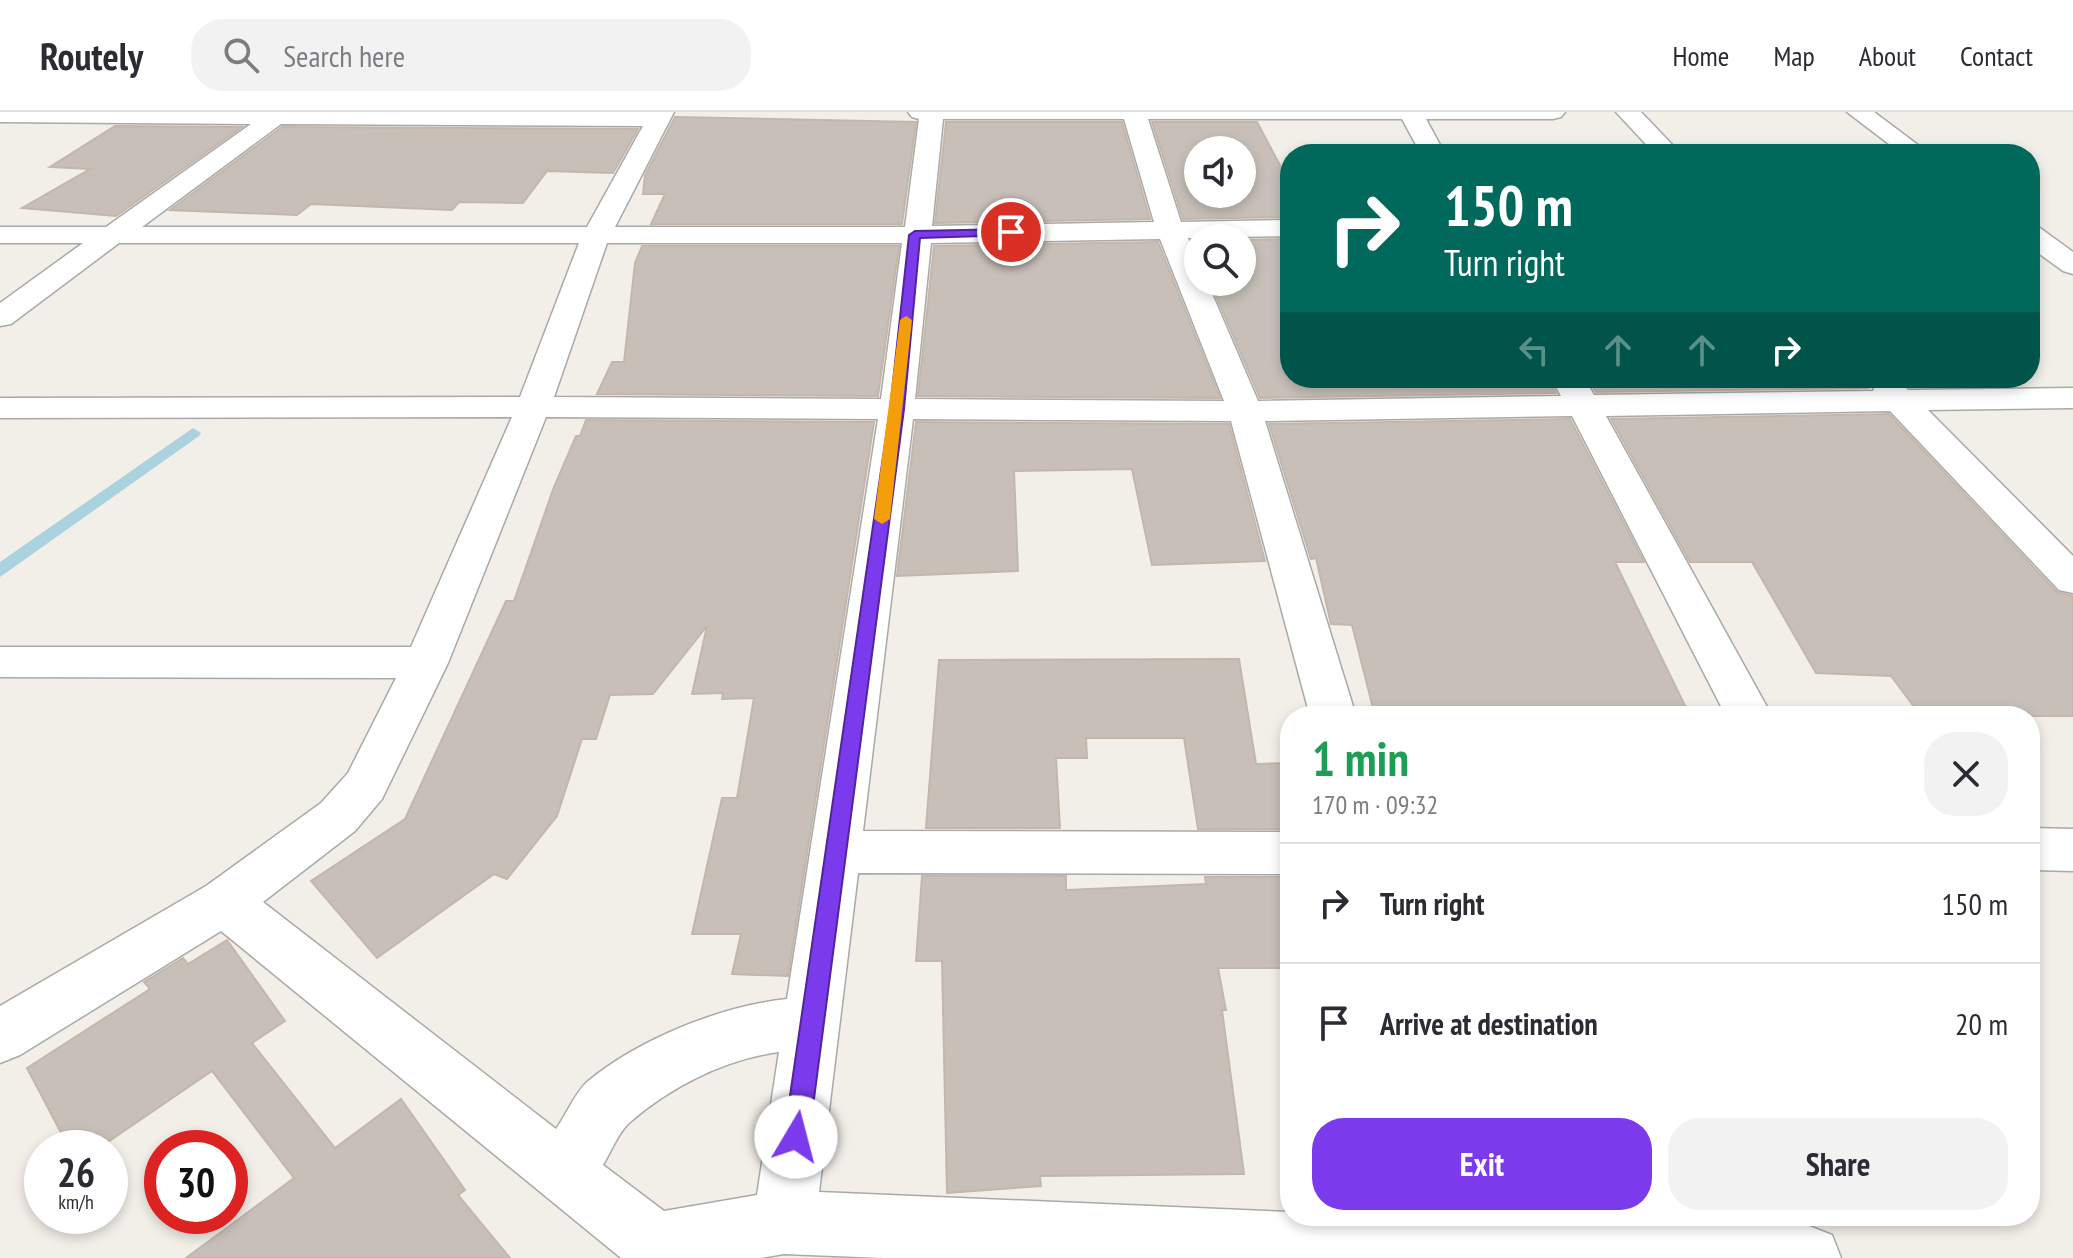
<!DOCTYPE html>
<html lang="en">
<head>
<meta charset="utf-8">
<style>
	:root { --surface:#fff; --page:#f2f2f3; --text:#2b2b33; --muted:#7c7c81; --line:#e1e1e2; --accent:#7c3aed }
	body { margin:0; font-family:"PT Sans Narrow",sans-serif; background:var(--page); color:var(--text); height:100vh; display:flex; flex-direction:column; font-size:30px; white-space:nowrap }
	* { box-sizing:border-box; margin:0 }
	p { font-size:26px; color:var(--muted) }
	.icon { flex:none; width:44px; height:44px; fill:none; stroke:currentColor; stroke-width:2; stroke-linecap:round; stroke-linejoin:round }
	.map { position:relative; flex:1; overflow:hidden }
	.drawer { position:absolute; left:1280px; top:594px; width:760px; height:520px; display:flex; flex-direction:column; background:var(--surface); border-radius:32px; box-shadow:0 4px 12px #0003 }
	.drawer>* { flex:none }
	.top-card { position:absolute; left:1280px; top:32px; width:760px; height:244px; border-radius:32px; box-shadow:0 4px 12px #0003; background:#00695c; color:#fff; overflow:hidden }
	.buttons { position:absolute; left:1184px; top:24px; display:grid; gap:16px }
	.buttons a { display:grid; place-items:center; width:72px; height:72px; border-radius:50%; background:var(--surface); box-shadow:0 4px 12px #0003; font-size:40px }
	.speed { position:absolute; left:24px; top:1018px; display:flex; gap:16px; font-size:40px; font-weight:700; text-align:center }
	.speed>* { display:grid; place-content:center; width:104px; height:104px; border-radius:50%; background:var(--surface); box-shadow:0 4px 12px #0003; line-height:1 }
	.speed small { font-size:20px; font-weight:400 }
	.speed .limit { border:12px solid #d22; background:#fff; color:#111 }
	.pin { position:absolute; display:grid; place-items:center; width:68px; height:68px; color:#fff; margin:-34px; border:4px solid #fff; border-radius:50%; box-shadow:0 2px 8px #0007 }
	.me { position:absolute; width:88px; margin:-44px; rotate:8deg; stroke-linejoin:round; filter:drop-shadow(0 0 6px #0008) }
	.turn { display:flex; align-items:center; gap:28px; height:168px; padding:0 32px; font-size:36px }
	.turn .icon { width:104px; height:104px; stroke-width:2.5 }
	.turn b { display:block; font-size:56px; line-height:68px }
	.lanes { display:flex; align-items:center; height:76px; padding:0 32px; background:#0003; justify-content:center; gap:40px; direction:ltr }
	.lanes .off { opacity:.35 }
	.round { display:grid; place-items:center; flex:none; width:84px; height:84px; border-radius:32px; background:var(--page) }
	.overview { display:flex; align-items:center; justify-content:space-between; height:136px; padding:0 32px }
	h1 { font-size:48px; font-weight:600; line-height:60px; color:#1e9e55 }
	.button { display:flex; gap:16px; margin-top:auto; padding:16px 32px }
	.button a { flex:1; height:92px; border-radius:32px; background:var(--accent); color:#fff; font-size:32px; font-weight:600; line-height:92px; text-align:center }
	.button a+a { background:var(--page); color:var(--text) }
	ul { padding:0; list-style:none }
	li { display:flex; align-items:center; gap:24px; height:120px; padding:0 32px; border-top:2px solid var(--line) }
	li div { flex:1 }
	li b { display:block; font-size:30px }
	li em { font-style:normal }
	header { display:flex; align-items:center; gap:48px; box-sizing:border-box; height:112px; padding:0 40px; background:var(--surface); border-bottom:2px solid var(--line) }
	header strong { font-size:38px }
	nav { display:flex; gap:44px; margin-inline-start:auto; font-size:28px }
	.search { width:560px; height:72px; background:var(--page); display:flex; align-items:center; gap:20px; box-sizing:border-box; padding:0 28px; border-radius:32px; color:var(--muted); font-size:30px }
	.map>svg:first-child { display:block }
</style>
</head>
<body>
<header>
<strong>Routely</strong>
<div class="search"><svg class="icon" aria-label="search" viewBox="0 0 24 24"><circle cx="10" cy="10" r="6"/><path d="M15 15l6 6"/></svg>Search here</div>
<nav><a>Home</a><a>Map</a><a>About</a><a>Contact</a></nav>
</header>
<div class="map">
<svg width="2073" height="1146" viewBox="0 0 2073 1146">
	<rect width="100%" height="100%" fill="#f2efe9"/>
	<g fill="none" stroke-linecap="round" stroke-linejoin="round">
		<polygon fill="#aad3df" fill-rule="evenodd" points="193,316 201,321 199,324 0,465 0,450"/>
	</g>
	<g fill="#c7bfb8" stroke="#c4b6ab" stroke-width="2" fill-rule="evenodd">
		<polygon points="675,5 916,10 902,112 651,112 665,82 643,82 645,63"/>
		<polygon points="946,10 1122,10 1150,107 935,111"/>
		<path d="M1152,10h105l33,62v33l-107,2zM1198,38h44v44h-44z"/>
		<polygon points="115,14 242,15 116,104 22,96 90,57 50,55"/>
		<polygon points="282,15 638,17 613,61 547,59 523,91 459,90 452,98 311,92 297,103 170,98"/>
		<polygon points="1290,127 1290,266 1554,266 1551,272 1556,281 1260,286 1210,170 1242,170 1242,128"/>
		<polygon points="1158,130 1220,286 918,284 934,134"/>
		<polygon points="642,134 899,134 878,284 597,282 612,250 624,250 635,151"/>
		<polygon points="1587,266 1858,266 1867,276 1596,280"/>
		<polygon points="1889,302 2057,480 2073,484 2073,604 1921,604 1891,564 1816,561 1752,450 1690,450 1611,307"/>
		<polygon points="1570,307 1644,450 1615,450 1690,604 1375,604 1352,513 1331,512 1316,446 1311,447 1269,312"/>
		<polygon points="586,308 874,310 788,864 732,862 741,822 692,822 722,686 737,686 754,586 722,587 723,581 692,582 707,514 653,582 610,583 596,627 582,627 557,704 507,767 494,762 377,846 311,769 405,707 506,489 514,489 554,375 576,324 580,324"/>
		<polygon points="916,310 1229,312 1265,449 1152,453 1132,357 1014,359 1018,459 897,464"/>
		<polygon points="1239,547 1256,652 1290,651 1290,717 1198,717 1184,626 1086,626 1087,646 1056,646 1060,716 926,716 939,548"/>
		<polygon points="922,764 1066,764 1066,778 1206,772 1205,765 1290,765 1290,856 1218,856 1226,898 1222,898 1244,1062 1040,1064 1041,1074 947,1081 942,849 916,849"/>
		<polygon points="227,828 285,909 252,931 335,1036 401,987 465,1078 458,1083 510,1146 186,1146 294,1066 212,959 99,1036 69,1036 27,956 150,877 144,870 183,846 188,852"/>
	</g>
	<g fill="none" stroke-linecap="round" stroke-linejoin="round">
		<g stroke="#a9a9a9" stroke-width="3">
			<g id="minor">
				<path d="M0,0h674l-59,115h290l14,-108 -7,-2 -4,-5h657l-4,5 -8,2h-127l19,35h-24l-19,-35h-254l33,103 109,-2v16l-102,2 10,24v20h9l51,119 303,-5 -7,-13 4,-5h26l10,17 279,-4 3,-9c14,-4 22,-2 32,8l165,-2v20l-145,2 145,146v37l-14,-3 -169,-179 -284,5 166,300h-46l-154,-300 -307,5 91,295h-46l-79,-295 -318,-2 -50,412 427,1v42l-432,-1 -39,319 471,20v4l519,10 23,9 9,23h-957l-100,-4 -24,4h-139l-400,-327 -201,124 -20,8v-57l206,-120 115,-83 27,-30 48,-95 -396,-1v-30h411l101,-230 -512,1v-20l520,-1 59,-154h-460l-108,81 -11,2v-23l83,-60h-83v-16h106l145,-103 -251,-2zM943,7h181l30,103 -222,4zM281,12l362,2 -56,101h-445zM1160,127l64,162 -309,-2 16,-156zM607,131h295l-21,156 -327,-2zM546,305l332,2 -91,580c-66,7 -148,40 -200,83 -12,11 -21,33 -31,47l-293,-227 92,-71 27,-32 66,-136zM779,940l-22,143 -93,16 -61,-46c8,-13 15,-32 26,-42 41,-36 96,-64 150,-71z"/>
				<polygon points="1616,0 1641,0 1681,42 1655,42"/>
				<polygon points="1847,0 1874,0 1930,42 1902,42"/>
				<polygon points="2030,114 2040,116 2073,140 2073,162 2063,159 2030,135"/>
				<polygon points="2030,716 2073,717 2073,759 2030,758"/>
			</g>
		</g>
		<use href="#minor" fill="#fff" fill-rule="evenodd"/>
	</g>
	<polygon fill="#7c3aed" stroke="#51269a" stroke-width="2" points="1011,117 1016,120 1015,123 920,126 904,297 809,1025 805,1033 796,1037 787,1033 784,1025 890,297 909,123 915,119"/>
	<polygon fill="#f59e0b" points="906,204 912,208 890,407 882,412 874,407 900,208"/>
</svg>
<div class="buttons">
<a><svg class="icon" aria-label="sound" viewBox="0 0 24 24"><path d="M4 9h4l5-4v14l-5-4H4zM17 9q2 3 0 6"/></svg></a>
<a><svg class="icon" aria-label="search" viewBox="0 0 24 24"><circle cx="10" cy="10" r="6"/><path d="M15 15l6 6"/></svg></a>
</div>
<div class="speed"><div>26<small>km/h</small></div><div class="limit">30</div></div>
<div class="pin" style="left:1011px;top:120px;background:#d93025"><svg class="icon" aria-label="arrive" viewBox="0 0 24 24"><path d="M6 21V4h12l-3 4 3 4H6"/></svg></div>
<svg class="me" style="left:796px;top:1025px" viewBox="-20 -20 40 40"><circle r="19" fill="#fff"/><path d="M0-13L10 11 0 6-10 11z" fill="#7c3aed"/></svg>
<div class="top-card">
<div class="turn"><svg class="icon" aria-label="right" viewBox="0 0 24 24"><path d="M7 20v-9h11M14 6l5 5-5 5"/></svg><div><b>150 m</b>Turn right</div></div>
<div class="lanes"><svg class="icon off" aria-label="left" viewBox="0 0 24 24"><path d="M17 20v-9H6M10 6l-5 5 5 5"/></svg><svg class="icon off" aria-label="ahead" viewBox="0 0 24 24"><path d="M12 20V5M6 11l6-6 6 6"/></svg><svg class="icon off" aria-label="ahead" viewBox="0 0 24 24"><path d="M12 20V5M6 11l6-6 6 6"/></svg><svg class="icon" aria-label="right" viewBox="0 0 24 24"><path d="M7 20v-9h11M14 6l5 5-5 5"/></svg></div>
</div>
<section class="drawer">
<div class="overview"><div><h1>1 min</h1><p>170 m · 09:32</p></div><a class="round"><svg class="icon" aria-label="close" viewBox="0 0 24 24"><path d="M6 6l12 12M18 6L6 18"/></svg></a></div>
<ul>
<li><svg class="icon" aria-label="right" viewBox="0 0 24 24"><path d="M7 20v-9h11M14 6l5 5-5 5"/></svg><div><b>Turn right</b></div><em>150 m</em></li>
<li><svg class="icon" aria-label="arrive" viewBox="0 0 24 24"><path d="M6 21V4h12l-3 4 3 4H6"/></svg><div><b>Arrive at destination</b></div><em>20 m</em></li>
</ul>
<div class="button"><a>Exit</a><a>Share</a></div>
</section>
</div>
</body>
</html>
